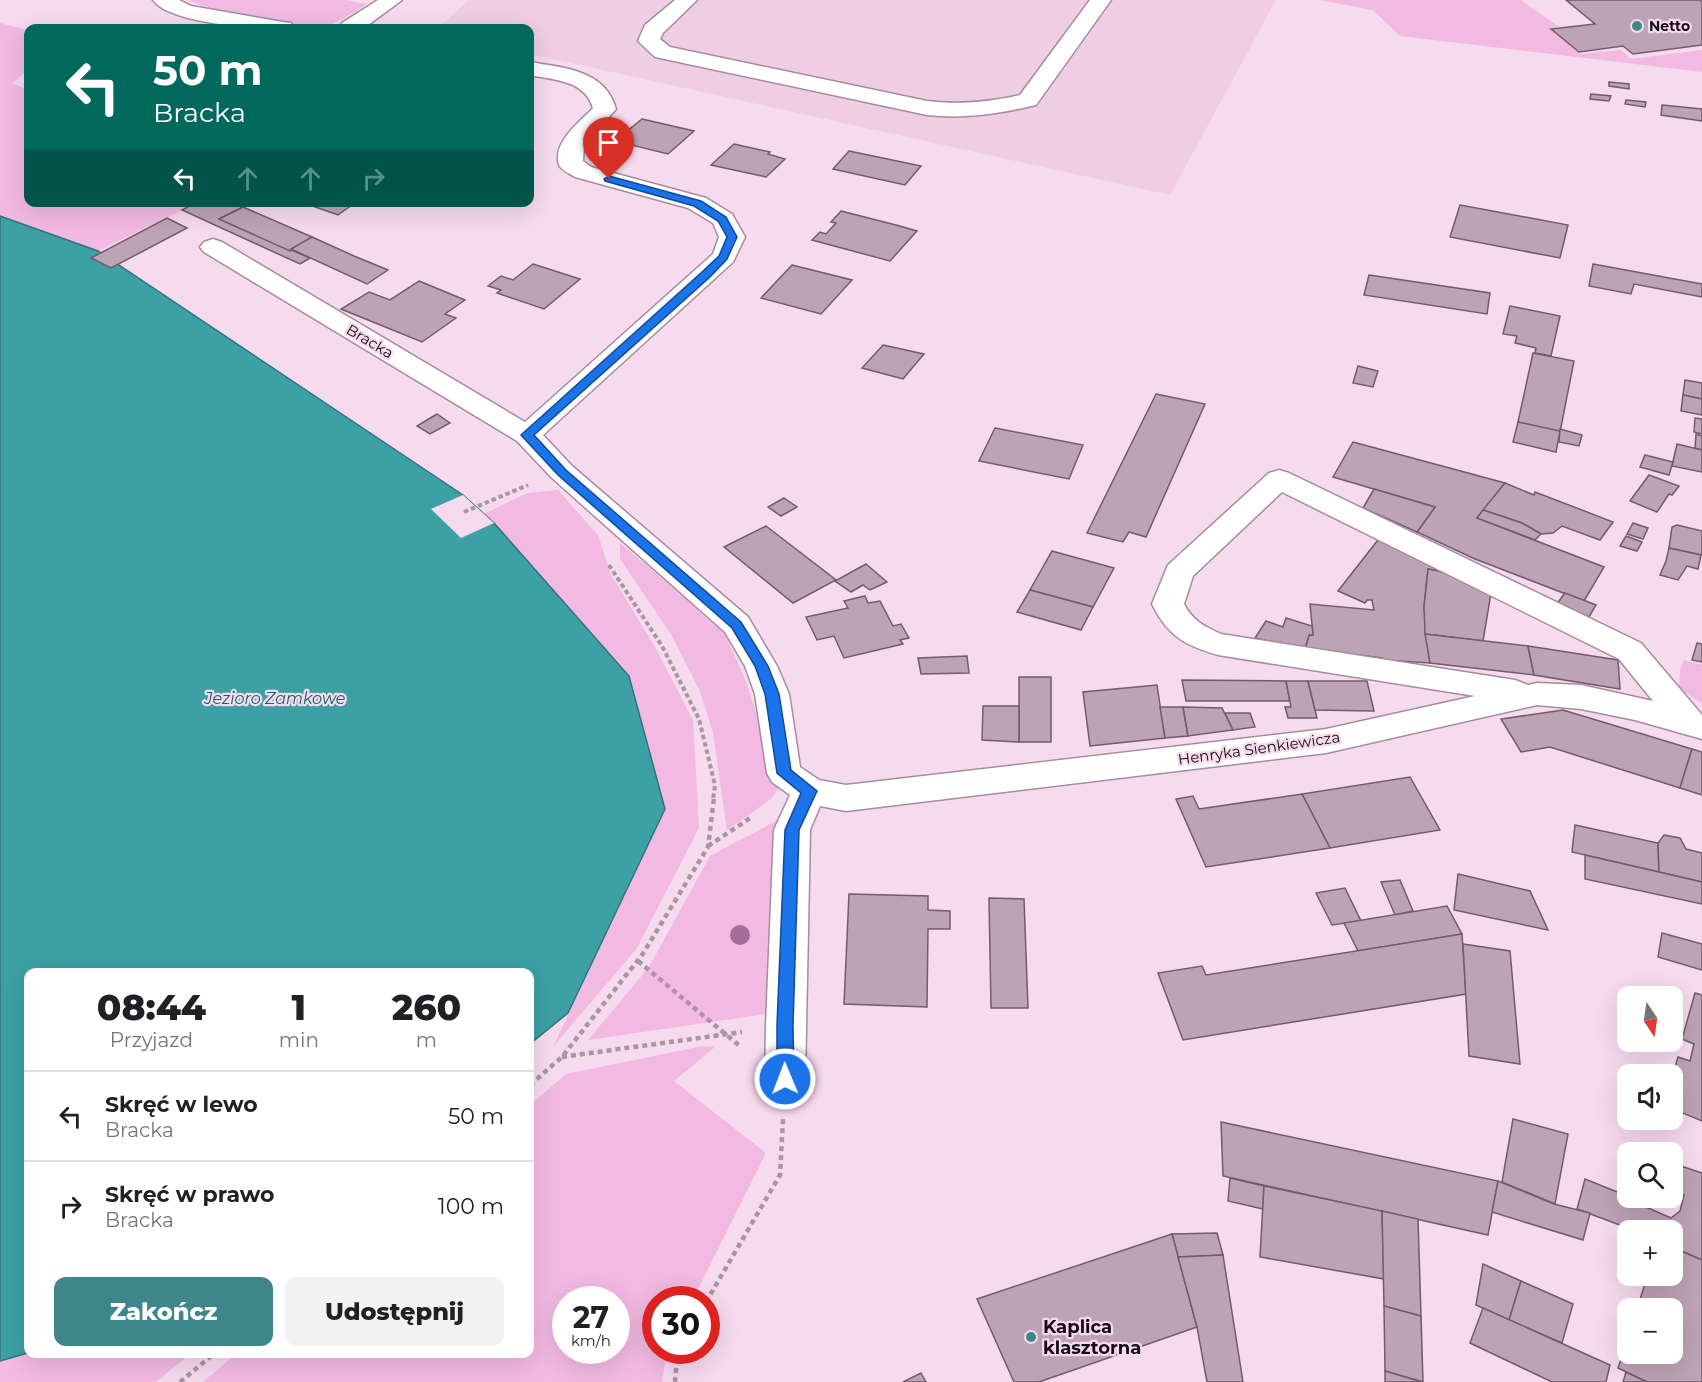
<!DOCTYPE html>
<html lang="pl">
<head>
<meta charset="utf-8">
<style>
	:root { --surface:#fff; --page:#f2f2f2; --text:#202124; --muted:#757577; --line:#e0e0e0; --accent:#3e868a }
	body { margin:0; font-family:Montserrat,sans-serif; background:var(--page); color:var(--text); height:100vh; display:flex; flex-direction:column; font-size:22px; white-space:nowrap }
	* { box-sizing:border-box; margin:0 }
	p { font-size:20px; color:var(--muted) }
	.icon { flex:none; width:33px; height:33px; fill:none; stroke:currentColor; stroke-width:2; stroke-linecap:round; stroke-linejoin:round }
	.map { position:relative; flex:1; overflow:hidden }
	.sheet { position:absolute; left:24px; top:968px; width:510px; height:390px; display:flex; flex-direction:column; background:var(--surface); border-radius:12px; box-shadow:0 6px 24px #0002 }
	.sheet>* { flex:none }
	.banner { position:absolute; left:24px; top:24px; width:510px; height:183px; border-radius:12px; box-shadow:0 6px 24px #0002; background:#00695c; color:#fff; overflow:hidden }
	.needle { width:39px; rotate:167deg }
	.tools { position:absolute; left:1617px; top:986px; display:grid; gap:12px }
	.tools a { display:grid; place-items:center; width:66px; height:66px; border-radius:12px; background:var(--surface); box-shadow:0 6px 24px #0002; font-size:30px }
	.speed { position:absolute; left:552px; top:1286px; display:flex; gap:12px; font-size:30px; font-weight:700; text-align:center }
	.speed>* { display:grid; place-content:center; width:78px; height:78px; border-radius:50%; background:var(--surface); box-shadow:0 6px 24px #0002; line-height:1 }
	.speed small { font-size:15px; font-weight:400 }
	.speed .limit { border:9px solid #d22; background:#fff; color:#111 }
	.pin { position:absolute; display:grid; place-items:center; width:51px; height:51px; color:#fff; margin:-62px -26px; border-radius:50% 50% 50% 0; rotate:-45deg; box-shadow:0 0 6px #0007 }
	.pin .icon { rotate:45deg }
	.me { position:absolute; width:66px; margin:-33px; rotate:359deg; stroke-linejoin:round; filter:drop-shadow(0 0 4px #0008) }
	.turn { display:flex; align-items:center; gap:21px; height:126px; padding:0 30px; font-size:27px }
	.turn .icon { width:78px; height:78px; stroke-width:2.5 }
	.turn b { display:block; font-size:42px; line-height:51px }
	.lanes { display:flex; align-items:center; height:57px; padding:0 30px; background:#0003; justify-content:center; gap:30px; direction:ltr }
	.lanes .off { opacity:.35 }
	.eta { display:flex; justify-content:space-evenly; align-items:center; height:102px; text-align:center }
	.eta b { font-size:36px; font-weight:800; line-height:42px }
	.primary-button { display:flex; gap:12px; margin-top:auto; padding:12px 30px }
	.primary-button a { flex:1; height:69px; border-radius:12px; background:var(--accent); color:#fff; font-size:24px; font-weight:800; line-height:69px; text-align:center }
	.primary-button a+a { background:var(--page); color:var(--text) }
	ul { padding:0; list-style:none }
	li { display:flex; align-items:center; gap:18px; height:90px; padding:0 30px; border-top:2px solid var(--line) }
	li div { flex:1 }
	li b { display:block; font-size:22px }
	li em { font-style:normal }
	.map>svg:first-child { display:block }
</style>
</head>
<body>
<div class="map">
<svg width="1702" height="1382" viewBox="0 0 1702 1382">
	<rect width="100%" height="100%" fill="#f6daee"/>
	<polygon fill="#efcde5" points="469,0 1276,0 1170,195 530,54 530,28 438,28"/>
	<g fill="#f2b9e3" fill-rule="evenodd">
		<path d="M189,0h155l23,4c-13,8 -27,18 -42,22 -30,6 -108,-12 -136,-26z"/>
		<polygon points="1319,0 1521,0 1559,27 1549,28 1580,54 1621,50 1631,59 1702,50 1702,72 1400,36 1373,10"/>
		<polygon points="0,23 28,30 28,70 12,83 28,90 28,202 197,203 98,251 0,216"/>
		<polygon points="558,490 598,535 611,575 655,647 693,720 699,828 637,948 553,1047 665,809 629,676 484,514 527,493"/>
		<polygon points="620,543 682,595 705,617 723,630 745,679 780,786 771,799 727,830 713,732 699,689 672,636 620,559"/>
		<polygon points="1684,660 1702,665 1702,703 1679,689 1680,670"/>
		<polygon points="776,821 779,872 773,1013 588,1040 649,967 710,856"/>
		<path d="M716,1046l-42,35 92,72 -73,146h-37v51h11l-5,32h-459l34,-29h293v-248l36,-31 132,-27zM566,1299h50v51h-50z"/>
		<polygon points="28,1353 191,1353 156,1382 0,1382 0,1361"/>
	</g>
	<polygon fill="#3ca0a5" stroke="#307479" stroke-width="1.5" points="0,216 98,251 463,495 494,523 629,676 665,809 568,1013 530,1044 530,972 28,972 28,1353 0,1361"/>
	<polygon fill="#f6daee" points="463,495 494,523 461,538 431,509"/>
	<g fill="#bda3b6" stroke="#725b6c" stroke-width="1.5">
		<polygon points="1566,0 1700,0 1702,2 1702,45 1633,54 1623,46 1579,52 1551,29 1595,24"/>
		<polygon points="1609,82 1629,84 1629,89 1609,86"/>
		<polygon points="1591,94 1611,96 1609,101 1590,99"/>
		<polygon points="1626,100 1646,102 1645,107 1625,104"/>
		<polygon points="1662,105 1702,109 1702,121 1661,115"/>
		<polygon points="642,119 694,131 668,154 615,141"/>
		<polygon points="734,144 770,152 768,154 785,159 766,177 711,165"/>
		<polygon points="849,151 921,166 905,185 833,169"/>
		<polygon points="197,202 234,202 243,207 219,219 310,258 300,264 182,210"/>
		<polygon points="301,202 356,202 338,215"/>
		<polygon points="1460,205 1568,225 1560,258 1450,237"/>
		<polygon points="243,207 312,237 290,251 219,219"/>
		<polygon points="841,211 896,225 917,231 890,261 812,240 820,232 826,234 836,223 831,222"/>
		<polygon points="167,218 187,228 111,268 91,258"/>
		<polygon points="312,237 354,256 388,270 367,284 291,249"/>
		<polygon points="533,264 580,279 544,309 497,293 501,290 488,286 501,276 513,280"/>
		<polygon points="1593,264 1702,284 1702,297 1634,284 1631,294 1589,286"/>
		<polygon points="792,265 852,280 821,314 761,298"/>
		<polygon points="1369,275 1490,293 1487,314 1364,295"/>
		<polygon points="419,281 465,300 445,314 456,318 422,342 341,309 369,292 390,300"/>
		<polygon points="1510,306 1560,316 1551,356 1535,353 1536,348 1515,343 1517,336 1503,334"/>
		<polygon points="883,345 924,354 903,379 862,368"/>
		<polygon points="1533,353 1574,361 1560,432 1518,422"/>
		<polygon points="1358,366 1378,371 1373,387 1353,383"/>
		<polygon points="1685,380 1702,383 1702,399 1683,395"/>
		<polygon points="1156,394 1205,404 1146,537 1129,532 1123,542 1087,533"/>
		<polygon points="1683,395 1702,399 1702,415 1681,411"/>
		<polygon points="437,414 450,423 430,434 417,426"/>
		<polygon points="1695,418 1702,419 1702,434 1694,432"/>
		<polygon points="1518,422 1560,431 1556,452 1513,442"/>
		<polygon points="995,428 1083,445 1069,479 979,461"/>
		<polygon points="1560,429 1582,435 1579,446 1559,442"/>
		<polygon points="1696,434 1702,436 1702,450 1695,448"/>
		<polygon points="1353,442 1505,483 1477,518 1604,567 1584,601 1475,559 1417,532 1435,507 1333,477"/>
		<polygon points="1677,444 1702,450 1702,472 1672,466"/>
		<polygon points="1645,455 1673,462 1669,475 1640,467"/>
		<polygon points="1649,475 1679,486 1672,495 1669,494 1657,512 1630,501"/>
		<polygon points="1505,483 1534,495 1535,492 1613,522 1600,540 1562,526 1553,533 1541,534 1522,523 1483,510"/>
		<polygon points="1374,489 1435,507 1417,532 1363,508"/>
		<polygon points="784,498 797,507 781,516 768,507"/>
		<polygon points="1483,510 1522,523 1541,534 1535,540 1477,518"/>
		<polygon points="1633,523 1648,528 1643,539 1627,534"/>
		<polygon points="1677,525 1702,531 1702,555 1669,548 1672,527"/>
		<polygon points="766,526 836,580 793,603 724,547"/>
		<polygon points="1381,536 1439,563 1434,570 1428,569 1424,607 1430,663 1382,660 1382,658 1305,649 1309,635 1313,635 1310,604 1374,610 1372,600 1367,600 1365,603 1338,591"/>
		<polygon points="1626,536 1642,542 1637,551 1620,546"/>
		<polygon points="1669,548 1701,555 1698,569 1687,566 1678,580 1660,575 1666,561"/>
		<polygon points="1052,551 1114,568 1093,607 1030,590"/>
		<polygon points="866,564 887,582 870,590 863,585 851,592 835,581"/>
		<polygon points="1428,569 1459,575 1492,587 1483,641 1425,634 1424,607"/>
		<polygon points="1030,590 1093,607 1081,630 1017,612"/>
		<polygon points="1565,593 1596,605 1589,617 1556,605"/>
		<polygon points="865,596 868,603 880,601 893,626 901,624 909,638 900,640 903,644 844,658 834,636 817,640 806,617 848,608 844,601"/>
		<polygon points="1286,618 1312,626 1313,635 1309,635 1305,649 1255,638 1266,621 1283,627"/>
		<polygon points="1425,634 1528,646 1534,675 1430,663"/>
		<polygon points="1697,643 1702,644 1702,662 1692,660"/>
		<polygon points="1528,646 1618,660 1620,689 1534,675"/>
		<polygon points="967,656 969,673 921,674 918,658"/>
		<rect x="1019" y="677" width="32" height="65"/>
		<polygon points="1182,680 1286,681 1290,701 1186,701"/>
		<polygon points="1286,681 1308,681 1317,718 1288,718 1285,707 1291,707"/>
		<polygon points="1308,681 1367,681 1374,711 1315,710"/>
		<polygon points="1157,685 1165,738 1090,746 1083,692"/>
		<polygon points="983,706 1019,706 1019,742 982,740"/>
		<polygon points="1160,707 1183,707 1188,736 1165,738"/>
		<polygon points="1183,707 1222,708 1233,730 1188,736"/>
		<polygon points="1563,710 1692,749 1680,788 1550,747 1521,752 1501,719"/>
		<polygon points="1225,713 1250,713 1255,727 1233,730"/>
		<polygon points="1692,749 1702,752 1702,795 1680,788"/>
		<polygon points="1410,777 1440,830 1330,848 1302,794"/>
		<polygon points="1302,794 1330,848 1206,867 1176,799 1193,796 1199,809"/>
		<polygon points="1575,825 1658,843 1659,872 1572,852"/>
		<polygon points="1664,835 1680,838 1686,849 1702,853 1702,882 1659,872 1658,843"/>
		<polygon points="1585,855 1702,882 1702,904 1585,879"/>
		<polygon points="1458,874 1530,891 1548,930 1454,910"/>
		<polygon points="1400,880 1413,911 1395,915 1381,882"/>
		<polygon points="1345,888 1361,921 1332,925 1316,893"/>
		<polygon points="849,894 928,896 928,910 950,911 950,929 928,929 927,1007 844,1004"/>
		<polygon points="989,898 1024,899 1028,1008 991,1008"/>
		<polygon points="1447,906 1462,934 1358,951 1344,923"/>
		<polygon points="1662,933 1702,944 1702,970 1658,957"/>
		<polygon points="1462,934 1466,994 1183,1040 1158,973 1202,966 1206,975"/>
		<polygon points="1463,944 1510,951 1520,1064 1469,1056"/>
		<polygon points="1695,993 1702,995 1702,1121 1678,1111 1678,1104 1672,1102 1672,1077 1678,1057 1690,1061 1694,1044 1682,1039"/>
		<polygon points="1513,1119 1568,1134 1555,1204 1502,1182"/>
		<polygon points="1221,1122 1498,1181 1488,1235 1223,1176"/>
		<polygon points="1672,1163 1702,1173 1702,1260 1672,1247 1672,1230 1633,1230 1577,1209 1585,1179 1640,1201 1639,1204 1671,1218 1680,1211 1684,1195 1672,1190"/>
		<polygon points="1230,1178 1264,1186 1263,1209 1228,1201"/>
		<polygon points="1498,1181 1554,1204 1590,1213 1583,1240 1492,1212"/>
		<polygon points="1264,1186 1382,1211 1384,1279 1260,1257"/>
		<polygon points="1382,1211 1418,1219 1421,1316 1384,1306"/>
		<polygon points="1217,1233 1223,1255 1178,1257 1172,1234"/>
		<polygon points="1172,1234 1197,1327 1039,1382 1014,1382 977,1299"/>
		<polygon points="1672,1247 1702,1260 1702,1382 1647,1382 1618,1368 1628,1339 1628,1353 1672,1353 1672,1308 1637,1308 1648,1275 1672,1275"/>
		<polygon points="1223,1255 1243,1382 1207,1382 1197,1327 1178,1257"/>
		<polygon points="1483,1264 1521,1281 1509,1320 1476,1305"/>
		<polygon points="1521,1281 1573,1304 1562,1343 1509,1320"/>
		<polygon points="1384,1306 1421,1316 1423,1382 1385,1371"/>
		<polygon points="1483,1308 1610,1365 1606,1382 1552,1382 1470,1343"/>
		<polygon points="1385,1371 1422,1382 1385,1382"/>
		<polygon points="1626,1372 1647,1382 1623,1382"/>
		<polygon points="921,1373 926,1382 903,1382"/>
	</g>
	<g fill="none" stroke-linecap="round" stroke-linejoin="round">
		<g stroke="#a58c9e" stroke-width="3">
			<g id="minor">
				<path d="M153,0h26l12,6 92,16 8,1 3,5c-28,3 -125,-4 -141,-28z"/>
				<polygon points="378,0 402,0 364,28 340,28 342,23"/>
				<path d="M675,0h22l-34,33 -3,6 10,8 257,54c32,4 62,1 93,-6l70,-95h21l-75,105c-37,9 -71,14 -109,10l-272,-58 -17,-16 7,-16z"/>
				<path d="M530,62c35,6 75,8 86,47l-32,36 -1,16 8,6 115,31 26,16 13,23 -12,25 -190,173 29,31 176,151 29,49 12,28 11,73 19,13 27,5 480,-56 149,-33 -257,-41c-34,-10 -50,-19 -66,-51l16,-39 101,-92 10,-3 10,3 352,170 61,72v24l-67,-19 -54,-11 -44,-4 -211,48 -480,58 -26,-5 -10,24 -5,249 -6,12 -14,5 -14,-5 -6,-12 1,-54 8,-195 16,-35 -18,-13 -5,-9 -12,-79 -10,-28 -20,-34 -173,-154 -35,-37 -313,-189 -4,-5 4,-5 9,-3 9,3 303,180 188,-168 6,-17 -6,-14 -25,-15 -113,-31c-5,-3 -14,-7 -16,-12 -7,-23 21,-43 34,-57 -8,-28 -39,-28 -63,-33zM1282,492l337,167 34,42 -72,-16 -44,-2 -9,2 -13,-5 -294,-46c-16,-7 -29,-14 -37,-30l9,-28z"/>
			</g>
		</g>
		<g stroke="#aa95a4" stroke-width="4" stroke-dasharray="4.5 3" stroke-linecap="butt">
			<polyline points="464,512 528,485"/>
			<polyline points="609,565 662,646 699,719 715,785 713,800"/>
		</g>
		<g stroke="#aa95a4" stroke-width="4.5" stroke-dasharray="5 4" stroke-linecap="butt">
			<polyline points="708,846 752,817"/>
			<polyline points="638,961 741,1047"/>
			<polyline points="562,1057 742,1032"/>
			<polyline points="530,1085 562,1057 642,955 708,847 714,798"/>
			<polyline points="706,1302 780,1175 783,1119"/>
			<polyline points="180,1382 215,1353"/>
			<polyline points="675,1382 677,1359 682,1350"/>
		</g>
		<use href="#minor" fill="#fff" fill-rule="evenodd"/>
	</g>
	<circle fill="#a26f98" cx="740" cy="935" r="10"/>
	<polygon fill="#1a73e8" stroke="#114b97" stroke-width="1.5" points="609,176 701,201 726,217 737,237 727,259 710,277 534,435 566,470 741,622 768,666 779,694 791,770 817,791 799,830 793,1025 794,1079 791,1084 785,1086 780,1084 777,1079 777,1025 785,830 801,793 777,773 765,694 755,666 732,628 558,475 521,435 702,272 719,256 727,237 718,221 694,206 605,181 604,179"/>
	<g fill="#3e868a" stroke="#f6daee" stroke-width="2">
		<circle cx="1637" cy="26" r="6"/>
		<circle cx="1031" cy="1337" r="6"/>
	</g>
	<g text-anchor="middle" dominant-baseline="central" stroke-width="4.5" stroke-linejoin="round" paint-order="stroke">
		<g font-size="14" font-weight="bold" fill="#150c13" stroke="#f6daee" text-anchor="start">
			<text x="1649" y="26">Netto</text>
		</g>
		<g font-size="15" fill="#150c13" stroke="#f6daee">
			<text transform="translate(370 341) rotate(31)">Bracka</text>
			<text transform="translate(1259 748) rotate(-8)">Henryka Sienkiewicza</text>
		</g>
		<g font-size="16" font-style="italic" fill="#136468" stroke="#f6daee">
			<text x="275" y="698">Jezioro Zamkowe</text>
		</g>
		<g font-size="18" font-weight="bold" fill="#150c13" stroke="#f6daee" text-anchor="start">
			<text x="1043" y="1327">Kaplica<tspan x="1043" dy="21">klasztorna</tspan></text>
		</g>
	</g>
</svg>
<div class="tools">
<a><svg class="needle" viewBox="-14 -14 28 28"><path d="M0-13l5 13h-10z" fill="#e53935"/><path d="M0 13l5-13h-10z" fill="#757577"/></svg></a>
<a><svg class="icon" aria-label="sound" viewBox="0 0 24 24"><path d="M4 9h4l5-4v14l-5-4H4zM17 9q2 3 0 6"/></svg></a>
<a><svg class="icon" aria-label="search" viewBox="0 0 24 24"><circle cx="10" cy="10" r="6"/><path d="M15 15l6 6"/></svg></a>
<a>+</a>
<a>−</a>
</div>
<div class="speed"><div>27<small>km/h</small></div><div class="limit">30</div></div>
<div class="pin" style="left:609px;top:179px;background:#d93025"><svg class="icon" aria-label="arrive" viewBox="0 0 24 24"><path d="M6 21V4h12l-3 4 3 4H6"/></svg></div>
<svg class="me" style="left:785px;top:1079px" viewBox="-20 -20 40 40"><circle r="17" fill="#1a73e8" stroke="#fff" stroke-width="3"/><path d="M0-11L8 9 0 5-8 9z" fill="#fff"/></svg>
<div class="banner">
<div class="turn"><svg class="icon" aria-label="left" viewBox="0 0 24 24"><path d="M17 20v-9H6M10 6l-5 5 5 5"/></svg><div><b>50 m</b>Bracka</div></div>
<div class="lanes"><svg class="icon" aria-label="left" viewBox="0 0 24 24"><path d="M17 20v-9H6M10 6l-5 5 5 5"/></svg><svg class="icon off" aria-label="ahead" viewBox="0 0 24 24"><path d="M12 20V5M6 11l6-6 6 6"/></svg><svg class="icon off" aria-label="ahead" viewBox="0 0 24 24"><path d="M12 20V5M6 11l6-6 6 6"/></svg><svg class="icon off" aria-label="right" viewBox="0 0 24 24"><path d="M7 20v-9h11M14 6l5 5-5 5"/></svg></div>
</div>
<section class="sheet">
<div class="eta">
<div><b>08:44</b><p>Przyjazd</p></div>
<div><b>1</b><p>min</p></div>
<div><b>260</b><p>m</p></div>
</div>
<ul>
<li><svg class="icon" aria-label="left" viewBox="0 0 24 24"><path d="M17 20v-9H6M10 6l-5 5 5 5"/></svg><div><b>Skręć w lewo</b><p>Bracka</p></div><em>50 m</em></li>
<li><svg class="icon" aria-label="right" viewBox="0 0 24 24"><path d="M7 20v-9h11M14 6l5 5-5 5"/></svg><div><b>Skręć w prawo</b><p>Bracka</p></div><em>100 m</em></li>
</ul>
<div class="primary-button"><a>Zakończ</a><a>Udostępnij</a></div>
</section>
</div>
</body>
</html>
